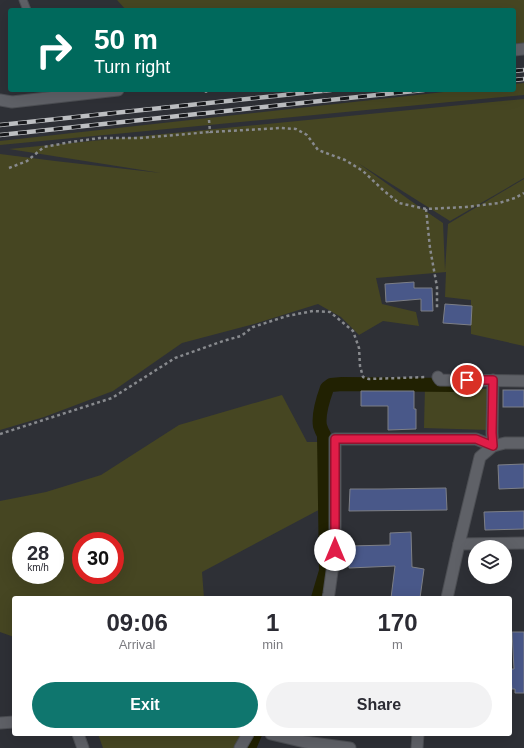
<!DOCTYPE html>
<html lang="en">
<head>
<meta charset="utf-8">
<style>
	:root { --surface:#fff; --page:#f2f2f3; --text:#2b2b33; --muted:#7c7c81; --accent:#0f766e }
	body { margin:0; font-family:Helvetica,sans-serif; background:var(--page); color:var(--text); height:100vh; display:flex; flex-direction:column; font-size:15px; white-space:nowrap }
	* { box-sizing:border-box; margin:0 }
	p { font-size:13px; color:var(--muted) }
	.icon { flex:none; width:22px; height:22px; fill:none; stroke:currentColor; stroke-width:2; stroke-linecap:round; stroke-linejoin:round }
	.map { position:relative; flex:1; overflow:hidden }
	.side { position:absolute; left:12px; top:596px; width:500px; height:140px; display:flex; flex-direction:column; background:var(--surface); border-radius:4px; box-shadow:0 4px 16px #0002 }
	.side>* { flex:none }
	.hud { position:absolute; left:8px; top:8px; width:508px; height:84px; border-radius:4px; box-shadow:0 4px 16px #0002; background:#00695c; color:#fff; overflow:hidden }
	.fabs { position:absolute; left:468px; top:540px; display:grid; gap:8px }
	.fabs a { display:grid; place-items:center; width:44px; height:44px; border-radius:50%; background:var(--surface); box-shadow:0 4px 16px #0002; font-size:20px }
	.speed { position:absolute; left:12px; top:532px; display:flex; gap:8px; font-size:20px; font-weight:700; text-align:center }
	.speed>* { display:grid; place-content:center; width:52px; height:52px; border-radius:50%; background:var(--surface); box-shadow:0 4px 16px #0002; line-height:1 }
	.speed small { font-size:10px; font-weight:400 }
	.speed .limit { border:6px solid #d22; background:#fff; color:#111 }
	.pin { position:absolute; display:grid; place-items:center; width:34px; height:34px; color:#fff; margin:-17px; border:2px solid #fff; border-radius:50%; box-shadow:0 1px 4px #0007 }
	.me { position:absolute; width:44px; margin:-22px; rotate:0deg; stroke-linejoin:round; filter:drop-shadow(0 0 3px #0008) }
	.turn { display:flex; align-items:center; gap:14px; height:84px; padding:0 20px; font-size:18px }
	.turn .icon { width:52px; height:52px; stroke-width:2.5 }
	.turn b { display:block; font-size:28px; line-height:34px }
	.eta { display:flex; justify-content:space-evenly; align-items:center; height:68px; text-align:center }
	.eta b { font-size:24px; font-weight:700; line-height:28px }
	.button { display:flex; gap:8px; margin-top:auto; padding:8px 20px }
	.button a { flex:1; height:46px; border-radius:24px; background:var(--accent); color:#fff; font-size:16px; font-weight:700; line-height:46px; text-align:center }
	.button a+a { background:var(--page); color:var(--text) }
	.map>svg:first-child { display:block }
</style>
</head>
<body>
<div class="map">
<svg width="524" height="748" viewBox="0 0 524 748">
	<rect width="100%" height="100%" fill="#2e3036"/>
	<g fill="#464622" fill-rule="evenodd">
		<polygon points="117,0 524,0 524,49 514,50 514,10 126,10"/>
		<polygon points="524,83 524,95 0,145 0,141 462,90 514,90 514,84"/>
		<polygon points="524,99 524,178 450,221 358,163 418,206 443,223 445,271 448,224 524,179 524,346 471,334 471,300 445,297 446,272 376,278 382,304 416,312 419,326 383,321 359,335 341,317 318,304 254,324 182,343 113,391 44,417 0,430 0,154 55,161 161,173 9,149"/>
		<polygon points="425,388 489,389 489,430 424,428"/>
		<path d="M282,395l25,47h21v63l-126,67 2,26h-190v39l-14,-5v-131l46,-9 55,-17 78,-50zM21,541h34v34h-34zM81,541h34v34h-34z"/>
		<polygon points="98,734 241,734 246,737 241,748 103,748"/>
	</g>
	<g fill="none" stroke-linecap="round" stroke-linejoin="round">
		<g stroke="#212102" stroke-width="14">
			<path d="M318,598l8,-27 -2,-136c-2,-3 -3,-6 -4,-9 -2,-11 3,-27 7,-38l4,-3 11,-1 114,1"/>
			<polyline points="249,748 255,734"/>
		</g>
	</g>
	<g fill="#495889" stroke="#7d7f86">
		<polygon points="414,282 414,288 432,288 433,311 421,311 421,299 386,302 385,284"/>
		<polygon points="445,304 472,306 471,325 443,323"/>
		<rect x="503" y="390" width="21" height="17"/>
		<polygon points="361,391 414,391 414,409 416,409 416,429 388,430 388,406 361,406"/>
		<polygon points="524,464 524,488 499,489 498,465"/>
		<polygon points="446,488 447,510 349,511 350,489 381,489"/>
		<polygon points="524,511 524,529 485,530 484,512"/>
		<polygon points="411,532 412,567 424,569 420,598 391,598 395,566 349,568 349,546 390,545 390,533"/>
		<polygon points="512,632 524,632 524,693 515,693 515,689 512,689 510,669 514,669"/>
	</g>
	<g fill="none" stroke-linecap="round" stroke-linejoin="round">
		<g stroke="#4c4e53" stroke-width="9">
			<polyline id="service" points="23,0 27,10"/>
		</g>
		<g stroke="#4c4e53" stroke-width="13">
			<g id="minor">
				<polyline points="514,50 524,49"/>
				<polyline points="0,100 12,102 118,90"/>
				<polyline points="438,377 440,380 524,381"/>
				<polyline points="459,544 524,543"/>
				<polyline points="328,598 329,593 335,550 335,439 476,439 493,446 492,433 493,380"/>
				<polyline points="0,723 14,722"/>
				<polyline points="78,734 83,748"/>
				<polyline points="271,734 305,742 350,748"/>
				<polyline points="240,748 248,734"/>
			</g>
		</g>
		<g stroke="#4c4e53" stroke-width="13">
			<g id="tertiary">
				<polyline points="447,598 459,544 480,457 493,446 505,443 524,443"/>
				<polyline points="417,748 418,734"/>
			</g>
		</g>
		<g stroke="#888a8e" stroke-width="2.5" stroke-dasharray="3 3" stroke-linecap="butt">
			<polyline points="206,90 206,96"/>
			<polyline points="209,120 210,132 281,128 296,129 307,135 318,150 345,160 363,171 383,190 399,203 426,209 466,207 499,203 515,198 524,193"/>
			<polyline points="9,168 27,161 44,147 71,142 100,138 139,138 210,132"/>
			<polyline points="426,209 430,248 437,287 437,308"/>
			<polyline points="0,434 112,398 175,358 223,341 241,336 253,327 287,316 313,311 330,312 353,331 359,348 360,366 363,377 369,379 427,377"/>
		</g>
		<use href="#service" stroke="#5f6167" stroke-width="7"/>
		<use href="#minor" stroke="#5f6167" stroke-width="11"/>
		<use href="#tertiary" stroke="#5f6167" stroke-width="11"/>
		<g stroke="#bdbfc2" stroke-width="4.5">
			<g id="rail">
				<polyline points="514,71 524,70"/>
				<polyline points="514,80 524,79"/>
				<polyline points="0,125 331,90"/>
				<polyline points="0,135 424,90"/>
			</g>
		</g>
		<use href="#rail" stroke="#17181b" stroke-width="3" stroke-dasharray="9" stroke-linecap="butt"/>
	</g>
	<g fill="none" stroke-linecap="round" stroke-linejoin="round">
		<g stroke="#92132f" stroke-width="10">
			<polyline id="route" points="335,550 335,439 476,439 493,446 492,433 493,380 467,380"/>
		</g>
		<use href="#route" stroke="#e11d48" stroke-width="7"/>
	</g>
</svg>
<div class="fabs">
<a><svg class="icon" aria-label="layers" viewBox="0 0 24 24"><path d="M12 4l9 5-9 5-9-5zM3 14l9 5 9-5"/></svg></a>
</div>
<div class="speed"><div>28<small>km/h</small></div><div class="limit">30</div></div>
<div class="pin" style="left:467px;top:380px;background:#d93025"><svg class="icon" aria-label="arrive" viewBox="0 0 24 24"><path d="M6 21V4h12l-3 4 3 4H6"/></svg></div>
<svg class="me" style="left:335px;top:550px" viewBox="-20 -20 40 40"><circle r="19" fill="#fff"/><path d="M0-13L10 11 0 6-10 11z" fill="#e11d48"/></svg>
<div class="hud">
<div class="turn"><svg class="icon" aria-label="right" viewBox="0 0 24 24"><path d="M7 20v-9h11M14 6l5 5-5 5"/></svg><div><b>50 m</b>Turn right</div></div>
</div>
<section class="side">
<div class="eta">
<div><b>09:06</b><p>Arrival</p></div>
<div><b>1</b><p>min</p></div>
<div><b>170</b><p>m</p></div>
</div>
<div class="button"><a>Exit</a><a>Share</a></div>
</section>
</div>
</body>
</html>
